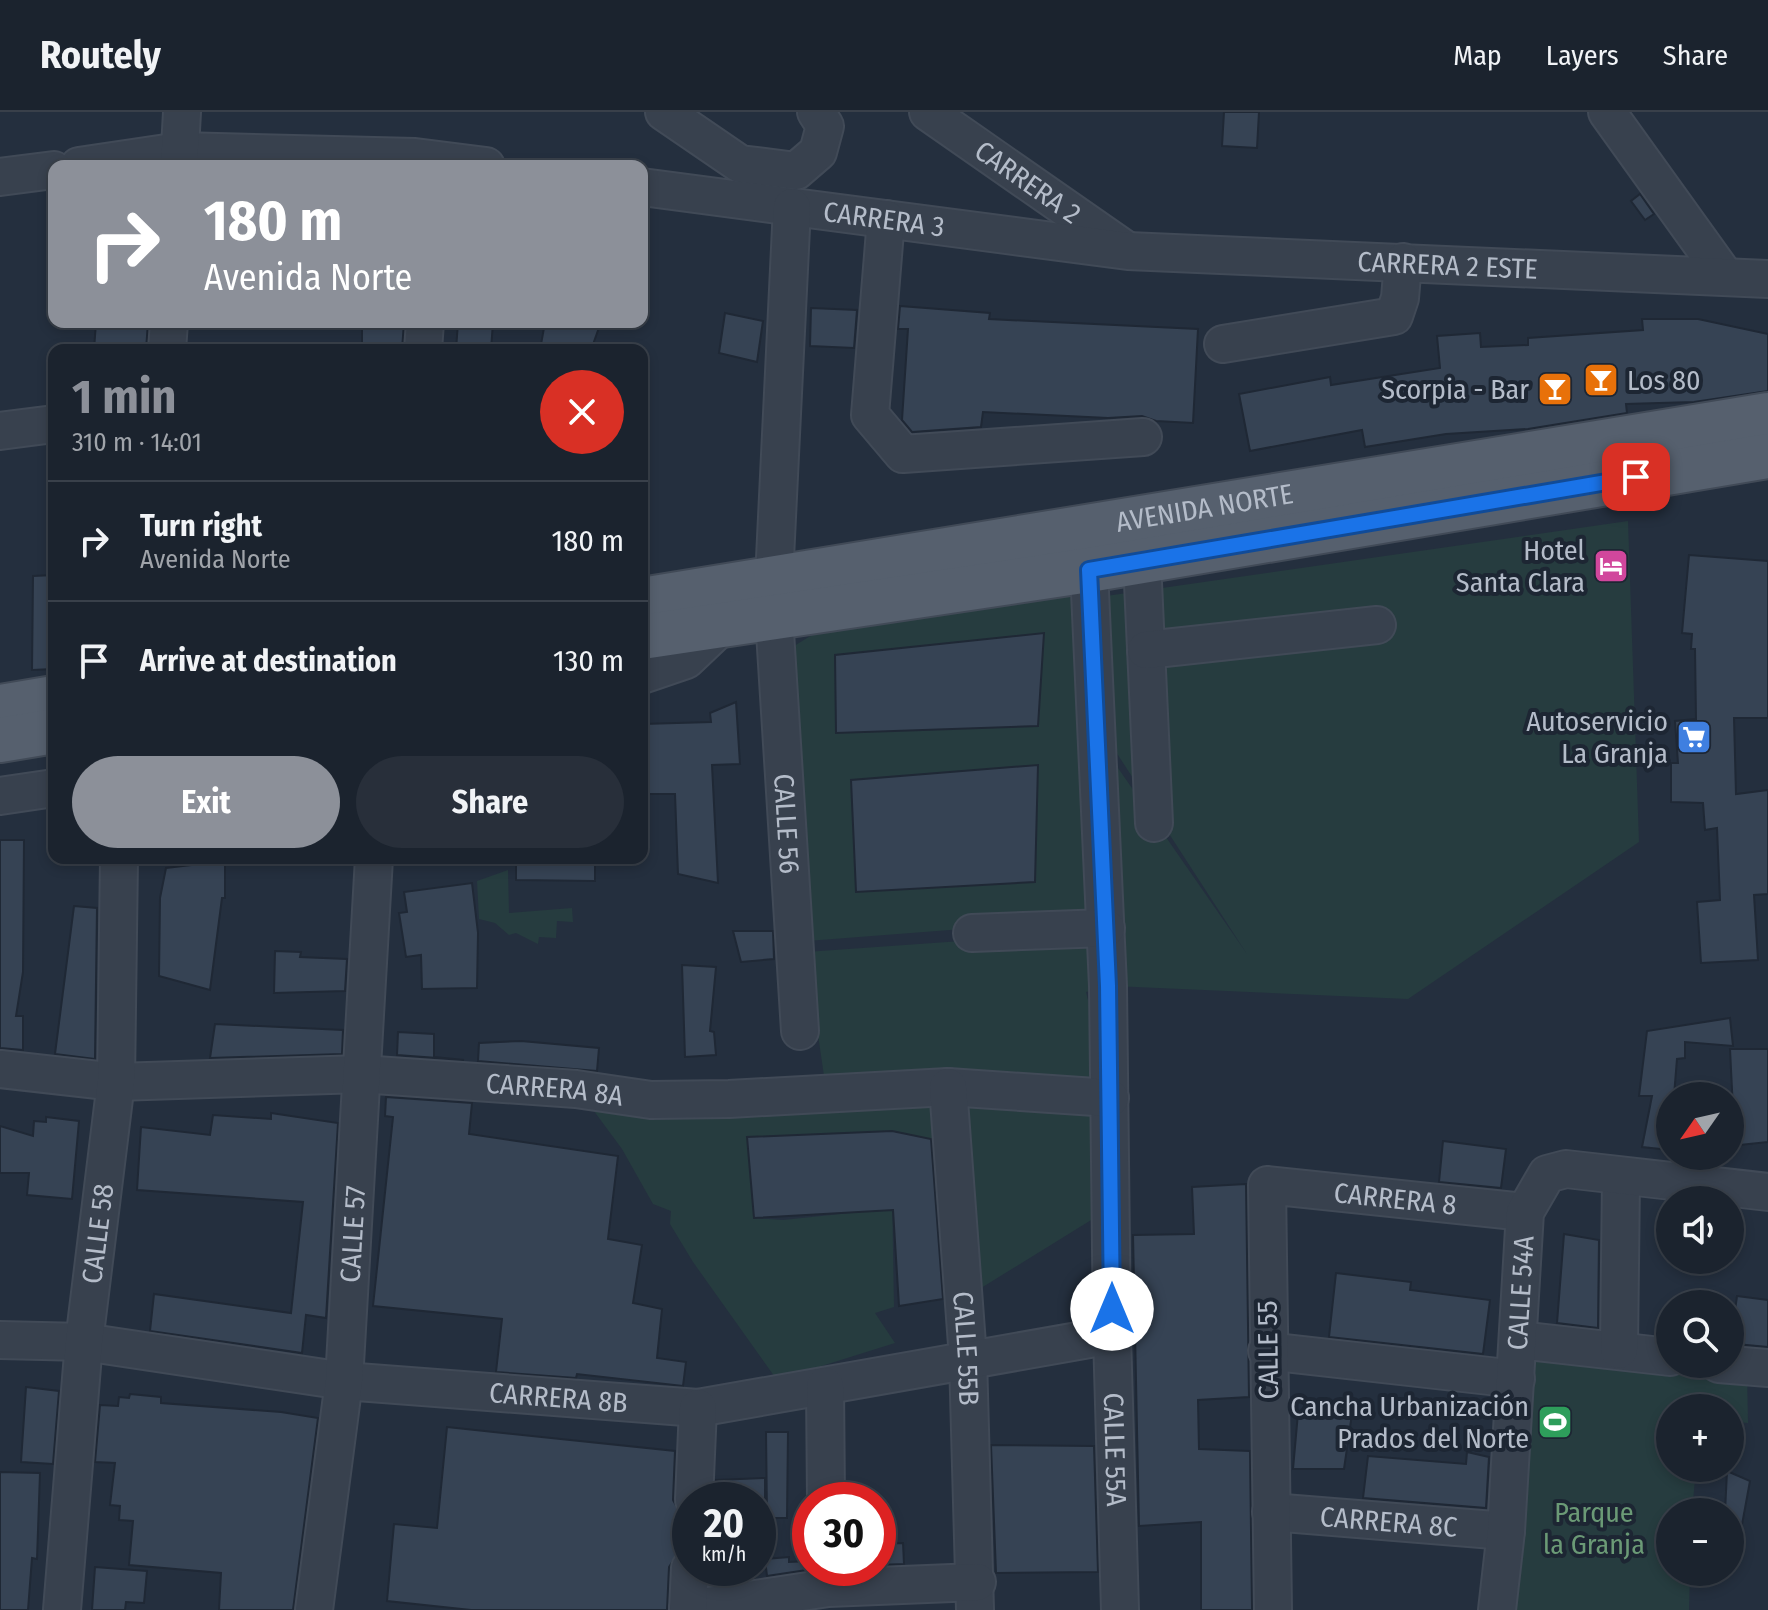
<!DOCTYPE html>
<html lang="en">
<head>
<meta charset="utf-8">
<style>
	:root { --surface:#1b232e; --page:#282f3a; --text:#f1f3f6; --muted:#a0a4aa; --line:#39404a; --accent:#8c9099 }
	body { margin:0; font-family:"Fira Sans Condensed",sans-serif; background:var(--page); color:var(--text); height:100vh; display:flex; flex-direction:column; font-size:30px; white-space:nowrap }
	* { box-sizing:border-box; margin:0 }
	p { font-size:26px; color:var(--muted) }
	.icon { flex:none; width:44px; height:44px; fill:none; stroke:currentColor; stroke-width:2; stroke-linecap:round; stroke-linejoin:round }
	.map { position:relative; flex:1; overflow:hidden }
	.drawer { position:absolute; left:48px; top:232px; width:600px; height:520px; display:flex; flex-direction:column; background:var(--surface); border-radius:16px; box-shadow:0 4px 12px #0003,0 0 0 2px var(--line) }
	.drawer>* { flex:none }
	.guide { position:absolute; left:48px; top:48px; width:600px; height:168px; border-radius:16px; box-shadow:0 4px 12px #0003,0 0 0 2px var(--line); background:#8c9099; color:#fff; overflow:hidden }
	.needle { width:52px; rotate:236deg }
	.fabs { position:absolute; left:1656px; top:970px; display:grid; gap:16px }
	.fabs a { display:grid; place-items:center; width:88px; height:88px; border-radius:50%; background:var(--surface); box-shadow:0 4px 12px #0003,0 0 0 2px var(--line); font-size:40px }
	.speed { position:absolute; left:672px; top:1370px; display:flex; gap:16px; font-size:40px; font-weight:700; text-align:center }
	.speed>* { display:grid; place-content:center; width:104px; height:104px; border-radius:50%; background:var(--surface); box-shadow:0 4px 12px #0003,0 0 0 2px var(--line); line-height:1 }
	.speed small { font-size:20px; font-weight:400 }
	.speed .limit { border:12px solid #d22; background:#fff; color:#111 }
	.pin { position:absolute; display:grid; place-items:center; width:68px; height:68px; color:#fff; margin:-34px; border-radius:16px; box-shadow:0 4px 12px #0006 }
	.me { position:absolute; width:88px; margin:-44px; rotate:0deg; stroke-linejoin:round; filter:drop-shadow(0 0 6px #0008) }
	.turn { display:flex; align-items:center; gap:28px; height:168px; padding:0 24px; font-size:36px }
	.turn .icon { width:104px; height:104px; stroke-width:2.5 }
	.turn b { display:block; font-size:56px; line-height:68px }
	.round { display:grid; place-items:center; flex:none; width:84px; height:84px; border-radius:42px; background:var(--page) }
	.headline { display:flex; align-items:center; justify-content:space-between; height:136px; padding:0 24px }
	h1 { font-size:48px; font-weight:700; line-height:60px; color:var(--accent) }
	.button { display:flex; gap:16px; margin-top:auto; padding:16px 24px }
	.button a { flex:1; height:92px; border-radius:48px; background:var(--accent); color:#fff; font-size:32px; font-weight:700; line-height:92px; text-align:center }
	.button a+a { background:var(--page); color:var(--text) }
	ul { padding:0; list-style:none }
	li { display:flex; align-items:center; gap:24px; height:120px; padding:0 24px; border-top:2px solid var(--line) }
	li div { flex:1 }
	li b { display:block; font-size:30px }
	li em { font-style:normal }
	header { display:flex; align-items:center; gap:48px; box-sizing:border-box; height:112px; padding:0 40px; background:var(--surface); border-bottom:2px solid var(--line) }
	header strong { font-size:38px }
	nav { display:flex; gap:44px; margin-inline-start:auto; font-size:28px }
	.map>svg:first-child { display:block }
</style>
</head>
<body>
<header>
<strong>Routely</strong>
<nav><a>Map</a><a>Layers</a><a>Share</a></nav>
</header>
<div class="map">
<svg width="1768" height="1498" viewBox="0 0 1768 1498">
	<rect width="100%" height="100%" fill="#242f3e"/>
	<g fill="#263c3f" fill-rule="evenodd">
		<polygon points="1628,409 1639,730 1408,887 1113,874 1109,643 1247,842 1105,623 1099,485"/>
		<polygon points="1081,475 1093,807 807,829 778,544 820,518"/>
		<polygon points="508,758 509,801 572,796 573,810 557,809 556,826 539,825 538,832 516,821 509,823 495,811 479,807 477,769"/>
		<path d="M1103,819l2,57 -19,4 21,83 2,134 -149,92 -18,-159 -51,-11 3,176 -19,6 20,30 -118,37 -84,-118 -23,-38 1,-13 -18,-7 -31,-55 -34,-46 237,-20 -19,-131zM853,1021l6,79 -76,8 -29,-2 -7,-80z"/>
		<polygon points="1532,1240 1747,1259 1748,1311 1730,1309 1730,1296 1670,1296 1670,1356 1696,1356 1692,1400 1670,1400 1670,1460 1690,1460 1689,1498 1510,1498"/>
	</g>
	<g fill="#364354" stroke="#1f2835" stroke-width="2">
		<polygon points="1224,0 1259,0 1257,36 1222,34"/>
		<polygon points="1640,82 1654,102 1645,108 1631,89"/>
		<polygon points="900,194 990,201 989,207 1198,217 1193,311 1156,309 1142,304 1108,306 983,300 981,315 912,320 902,308 908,217 898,217"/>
		<polygon points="811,196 857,198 854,236 810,234"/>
		<polygon points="725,201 763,209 757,250 719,241"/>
		<polygon points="1642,207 1698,207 1768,222 1768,279 1694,290 1626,292 1627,301 1528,317 1446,322 1365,335 1362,318 1250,339 1239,282 1330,265 1331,273 1440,256 1437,224 1480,221 1481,235 1528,233 1528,226 1643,218"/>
		<polygon points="96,210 148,210 146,238 94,238"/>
		<polygon points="362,210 404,210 402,238 362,238"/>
		<polygon points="458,210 493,210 491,238 456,238"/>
		<polygon points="545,210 601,210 591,238 540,238"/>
		<polygon points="1689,443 1768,449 1768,606 1734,606 1736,682 1768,678 1768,782 1754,783 1758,848 1701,851 1697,790 1720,788 1717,716 1705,718 1703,691 1671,690 1671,651 1678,651 1675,609 1696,607 1695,537 1691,537 1692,522 1682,521"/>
		<polygon points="54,463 54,557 32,558 33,464"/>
		<polygon points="1044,521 1038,614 836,621 835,543"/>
		<polygon points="736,590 740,652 712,653 718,771 678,762 675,682 642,682 642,612 711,610 710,601"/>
		<polygon points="1038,653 1035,770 856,780 851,668"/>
		<polygon points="0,728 24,728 23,860 16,904 23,904 23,938 0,936"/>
		<polygon points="516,746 595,746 595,769 516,768"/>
		<polygon points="225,749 225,786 222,786 210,878 159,864 160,786 166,756"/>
		<polygon points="472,771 478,821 477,876 422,877 421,843 406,845 399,801 407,800 404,780"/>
		<polygon points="74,794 97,796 95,947 55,942"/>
		<polygon points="733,819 773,819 774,847 741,850"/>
		<polygon points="275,839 301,840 300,845 347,847 345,879 274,881"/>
		<polygon points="682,853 716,855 710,919 714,920 716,943 685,945"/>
		<polygon points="1730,906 1733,934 1685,930 1685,946 1677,947 1674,984 1670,984 1670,1038 1642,1035 1652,984 1639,984 1647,919"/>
		<polygon points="215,912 343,918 342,942 210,946"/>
		<polygon points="398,920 434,922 434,945 464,948 397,943"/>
		<polygon points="521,929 599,936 597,959 478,949 479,931"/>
		<polygon points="1730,937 1768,937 1768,1030 1730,1034 1730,998 1733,998"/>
		<polygon points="386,985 472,991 469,1022 618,1044 608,1127 642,1133 633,1191 662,1197 657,1246 686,1250 683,1274 577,1262 576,1266 496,1260 502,1207 373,1194 393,1005 385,1004"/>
		<polygon points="271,1001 338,1011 326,1206 306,1203 302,1241 150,1219 154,1182 291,1201 303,1090 137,1078 141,1015 210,1023 213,1003 271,1007"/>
		<polygon points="46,1005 79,1009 72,1087 27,1083 29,1061 0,1061 0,1014 33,1024 34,1009 46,1010"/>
		<polygon points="892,1019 931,1027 943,1187 899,1194 893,1098 754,1106 747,1025"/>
		<polygon points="1443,1029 1506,1037 1501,1076 1439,1070"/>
		<polygon points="1246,1072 1249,1285 1198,1288 1199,1337 1250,1339 1252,1498 1201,1498 1201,1410 1139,1414 1133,1123 1194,1122 1192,1075"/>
		<polygon points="1564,1122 1599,1128 1598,1216 1557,1211"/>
		<polygon points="1336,1161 1411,1170 1410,1178 1490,1188 1483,1242 1329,1225"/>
		<polygon points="1737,1184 1768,1188 1768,1235 1736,1232 1733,1213"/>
		<polygon points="26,1275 59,1279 53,1352 21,1350"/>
		<polygon points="130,1282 161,1285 161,1291 281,1300 318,1306 293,1498 219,1498 221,1461 129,1453 133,1409 119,1408 120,1394 110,1393 115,1351 95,1350 100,1293 118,1294 119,1285 129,1286"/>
		<polygon points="1298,1301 1352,1302 1344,1357 1293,1357"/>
		<polygon points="447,1315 675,1339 673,1388 683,1406 680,1438 669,1455 667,1498 471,1498 387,1489 394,1412 437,1416"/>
		<polygon points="766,1320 788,1320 787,1406 767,1406"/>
		<polygon points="991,1333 1094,1334 1098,1460 996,1461"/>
		<polygon points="1467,1340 1489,1345 1486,1396 1363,1386 1368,1344 1466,1352"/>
		<polygon points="1727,1359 1750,1369 1737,1440 1730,1439 1730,1400 1725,1400"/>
		<polygon points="0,1360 40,1361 37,1447 32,1446 28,1498 0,1498"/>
		<polygon points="765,1366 765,1388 715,1388 716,1368"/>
		<polygon points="903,1431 904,1452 878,1453 878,1432"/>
		<polygon points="789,1445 789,1450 810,1449 810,1456 820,1456 767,1464 765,1447"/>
		<polygon points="95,1455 147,1459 144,1491 126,1490 125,1498 92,1498"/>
	</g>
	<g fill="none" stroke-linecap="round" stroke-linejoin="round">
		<g stroke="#414a57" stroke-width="40">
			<g id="minor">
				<polyline points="664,0 740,52 796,59 818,40 825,14 816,0"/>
				<path id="s1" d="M928,0l195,136"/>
				<polyline points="1607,0 1724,163"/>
				<polyline points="79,54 180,39 415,45 486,54"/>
				<polyline points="179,54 182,0"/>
				<polyline points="0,65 54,58"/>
				<path id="s2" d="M642,75l486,64 640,28"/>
				<polyline points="886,107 870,303 903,342 1143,325"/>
				<polyline points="1223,232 1394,204 1400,186 1403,150"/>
				<polyline points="167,238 169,210"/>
				<polyline points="423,238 425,210"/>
				<polyline points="0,319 54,312"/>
				<polyline points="1142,449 1154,711"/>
				<path id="s3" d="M1089,458l19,416 4,349 8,275"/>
				<polyline points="774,467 792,95"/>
				<path id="s4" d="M774,504l26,415"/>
				<polyline points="1146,538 1377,513"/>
				<polyline points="642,563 686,548 724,512"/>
				<polyline points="0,684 54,676"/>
				<polyline points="972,821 1106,816"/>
				<path id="s5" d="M0,957l116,13 245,-8 215,15 75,11 78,-1 219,-12 162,11"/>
				<path id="s6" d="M948,975l20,271 7,252"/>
				<path id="s7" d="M0,1228l84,2 260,39 354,27 414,-73"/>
				<polyline points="1519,1228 1670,1245"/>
				<polyline points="1619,1238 1621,1065"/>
				<polyline points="1267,1239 1516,1267"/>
				<polyline points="1719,1252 1768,1256"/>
				<polyline points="825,1274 826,1388"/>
				<polyline points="694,1388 698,1296"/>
				<path id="s8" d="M1271,1400l235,19"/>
				<polyline points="688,1497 828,1476 977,1470"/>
				<path id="s9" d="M62,1498l22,-268 32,-260 3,-224"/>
				<path id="s10" d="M314,1498l30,-229 30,-523"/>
				<polyline points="688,1498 690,1456"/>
				<path id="s11" d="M1273,1498l-6,-425 258,27"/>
				<path id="s12" d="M1497,1498l9,-79 19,-319 22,-38 19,-5 202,23"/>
			</g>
		</g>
		<g stroke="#414a57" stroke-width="48">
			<g id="major">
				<path id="s13" d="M642,488l1126,-185"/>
				<polyline points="642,525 1089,458 1768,344"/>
				<polyline points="0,595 54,586"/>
				<polyline points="0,628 54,619"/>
			</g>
		</g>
		<use href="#minor" stroke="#38414e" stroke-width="36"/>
		<use href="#major" stroke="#56606e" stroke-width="44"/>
	</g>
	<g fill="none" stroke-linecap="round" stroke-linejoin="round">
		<g stroke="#114b97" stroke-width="20">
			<polyline id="route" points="1112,1197 1108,874 1089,458 1636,365"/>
		</g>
		<use href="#route" stroke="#1a73e8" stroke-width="14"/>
	</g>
	<defs>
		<g id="bar-square" transform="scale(1.8)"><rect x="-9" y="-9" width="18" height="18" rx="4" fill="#e8710a" stroke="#1d2633"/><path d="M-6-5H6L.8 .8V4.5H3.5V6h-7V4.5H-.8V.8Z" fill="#fff"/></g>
		<g id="hotel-square" transform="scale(1.8)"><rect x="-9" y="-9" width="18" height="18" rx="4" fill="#d1479c" stroke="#1d2633"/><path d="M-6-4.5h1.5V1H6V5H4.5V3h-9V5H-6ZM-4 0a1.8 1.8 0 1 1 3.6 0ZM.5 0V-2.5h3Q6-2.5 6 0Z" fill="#fff"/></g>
		<g id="supermarket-square" transform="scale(1.8)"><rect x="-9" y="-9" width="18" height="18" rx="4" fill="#3f7fe0" stroke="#1d2633"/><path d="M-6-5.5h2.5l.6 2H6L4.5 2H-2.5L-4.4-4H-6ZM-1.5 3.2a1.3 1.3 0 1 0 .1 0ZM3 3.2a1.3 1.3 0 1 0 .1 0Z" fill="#fff"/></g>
		<g id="stadium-square" transform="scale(1.8)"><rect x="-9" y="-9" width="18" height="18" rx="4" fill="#2e9e5b" stroke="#1d2633"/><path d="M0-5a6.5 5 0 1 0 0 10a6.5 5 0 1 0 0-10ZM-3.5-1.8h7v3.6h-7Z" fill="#fff"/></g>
	</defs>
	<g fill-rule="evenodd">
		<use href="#bar-square" x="1601" y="268"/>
		<use href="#bar-square" x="1555" y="277"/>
		<use href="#hotel-square" x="1611" y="454"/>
		<use href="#supermarket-square" x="1694" y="625"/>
		<use href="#stadium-square" x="1555" y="1310"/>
	</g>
	<g text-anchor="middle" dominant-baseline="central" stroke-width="8" stroke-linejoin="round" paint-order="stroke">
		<g font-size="28" fill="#b4bcc9" stroke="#1d2633">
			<text stroke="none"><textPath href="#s1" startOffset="122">CARRERA 2</textPath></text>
			<text stroke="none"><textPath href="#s2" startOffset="244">CARRERA 3</textPath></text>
			<text stroke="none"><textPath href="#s2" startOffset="810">CARRERA 2 ESTE</textPath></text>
			<text stroke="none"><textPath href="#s13" startOffset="570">AVENIDA NORTE</textPath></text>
			<text stroke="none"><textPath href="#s4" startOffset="208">CALLE 56</textPath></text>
			<text stroke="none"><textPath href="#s5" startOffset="556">CARRERA 8A</textPath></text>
			<text stroke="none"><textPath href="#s11" startOffset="554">CARRERA 8</textPath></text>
			<text stroke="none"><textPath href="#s9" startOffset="378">CALLE 58</textPath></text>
			<text stroke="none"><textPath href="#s10" startOffset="378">CALLE 57</textPath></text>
			<text stroke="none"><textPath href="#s12" startOffset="318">CALLE 54A</textPath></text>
			<text stroke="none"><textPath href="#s6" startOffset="262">CALLE 55B</textPath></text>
			<text transform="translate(1268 1238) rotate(-91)">CALLE 55</text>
			<text stroke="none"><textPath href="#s7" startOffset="562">CARRERA 8B</textPath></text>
			<text stroke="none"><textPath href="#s3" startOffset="880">CALLE 55A</textPath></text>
			<text stroke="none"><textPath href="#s8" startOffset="118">CARRERA 8C</textPath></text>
		</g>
		<g font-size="28" fill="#b4bcc9" stroke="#1d2633" text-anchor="end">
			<text x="1627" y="268" text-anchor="start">Los 80</text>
			<text x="1529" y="277">Scorpia - Bar</text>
			<text x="1585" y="438">Hotel<tspan x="1585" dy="32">Santa Clara</tspan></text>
			<text x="1668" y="609">Autoservicio<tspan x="1668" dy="32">La Granja</tspan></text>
			<text x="1529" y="1294">Cancha Urbanización<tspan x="1529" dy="32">Prados del Norte</tspan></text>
		</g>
		<g font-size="28" fill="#6b9a76" stroke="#1d2633">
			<text x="1594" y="1400">Parque<tspan x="1594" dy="32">la Granja</tspan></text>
		</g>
	</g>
</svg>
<div class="fabs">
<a><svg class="needle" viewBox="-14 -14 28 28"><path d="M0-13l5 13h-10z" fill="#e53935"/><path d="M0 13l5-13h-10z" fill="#a0a4aa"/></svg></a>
<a><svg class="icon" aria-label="sound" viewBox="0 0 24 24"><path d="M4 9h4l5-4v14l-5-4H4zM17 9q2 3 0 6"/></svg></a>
<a><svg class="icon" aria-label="search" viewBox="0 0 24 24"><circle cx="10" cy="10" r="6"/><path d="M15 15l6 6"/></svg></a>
<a>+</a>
<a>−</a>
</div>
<div class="speed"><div>20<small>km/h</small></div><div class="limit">30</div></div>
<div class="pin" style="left:1636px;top:365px;background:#d93025"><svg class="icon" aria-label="arrive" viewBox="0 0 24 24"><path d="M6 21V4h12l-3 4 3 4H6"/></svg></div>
<svg class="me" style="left:1112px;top:1197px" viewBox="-20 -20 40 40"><circle r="19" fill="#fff"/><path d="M0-13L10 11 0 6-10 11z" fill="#1a73e8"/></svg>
<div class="guide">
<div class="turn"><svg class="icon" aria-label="right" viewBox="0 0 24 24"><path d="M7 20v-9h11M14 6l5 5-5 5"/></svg><div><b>180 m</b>Avenida Norte</div></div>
</div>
<section class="drawer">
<div class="headline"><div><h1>1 min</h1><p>310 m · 14:01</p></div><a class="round" style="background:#d93025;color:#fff"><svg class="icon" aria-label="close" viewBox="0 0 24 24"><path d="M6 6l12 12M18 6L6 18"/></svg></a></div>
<ul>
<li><svg class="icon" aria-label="right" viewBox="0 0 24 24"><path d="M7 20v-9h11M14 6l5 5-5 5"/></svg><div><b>Turn right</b><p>Avenida Norte</p></div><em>180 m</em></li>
<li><svg class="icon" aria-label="arrive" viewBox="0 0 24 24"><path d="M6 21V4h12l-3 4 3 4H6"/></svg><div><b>Arrive at destination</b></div><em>130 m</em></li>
</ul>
<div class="button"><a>Exit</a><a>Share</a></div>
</section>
</div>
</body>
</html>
